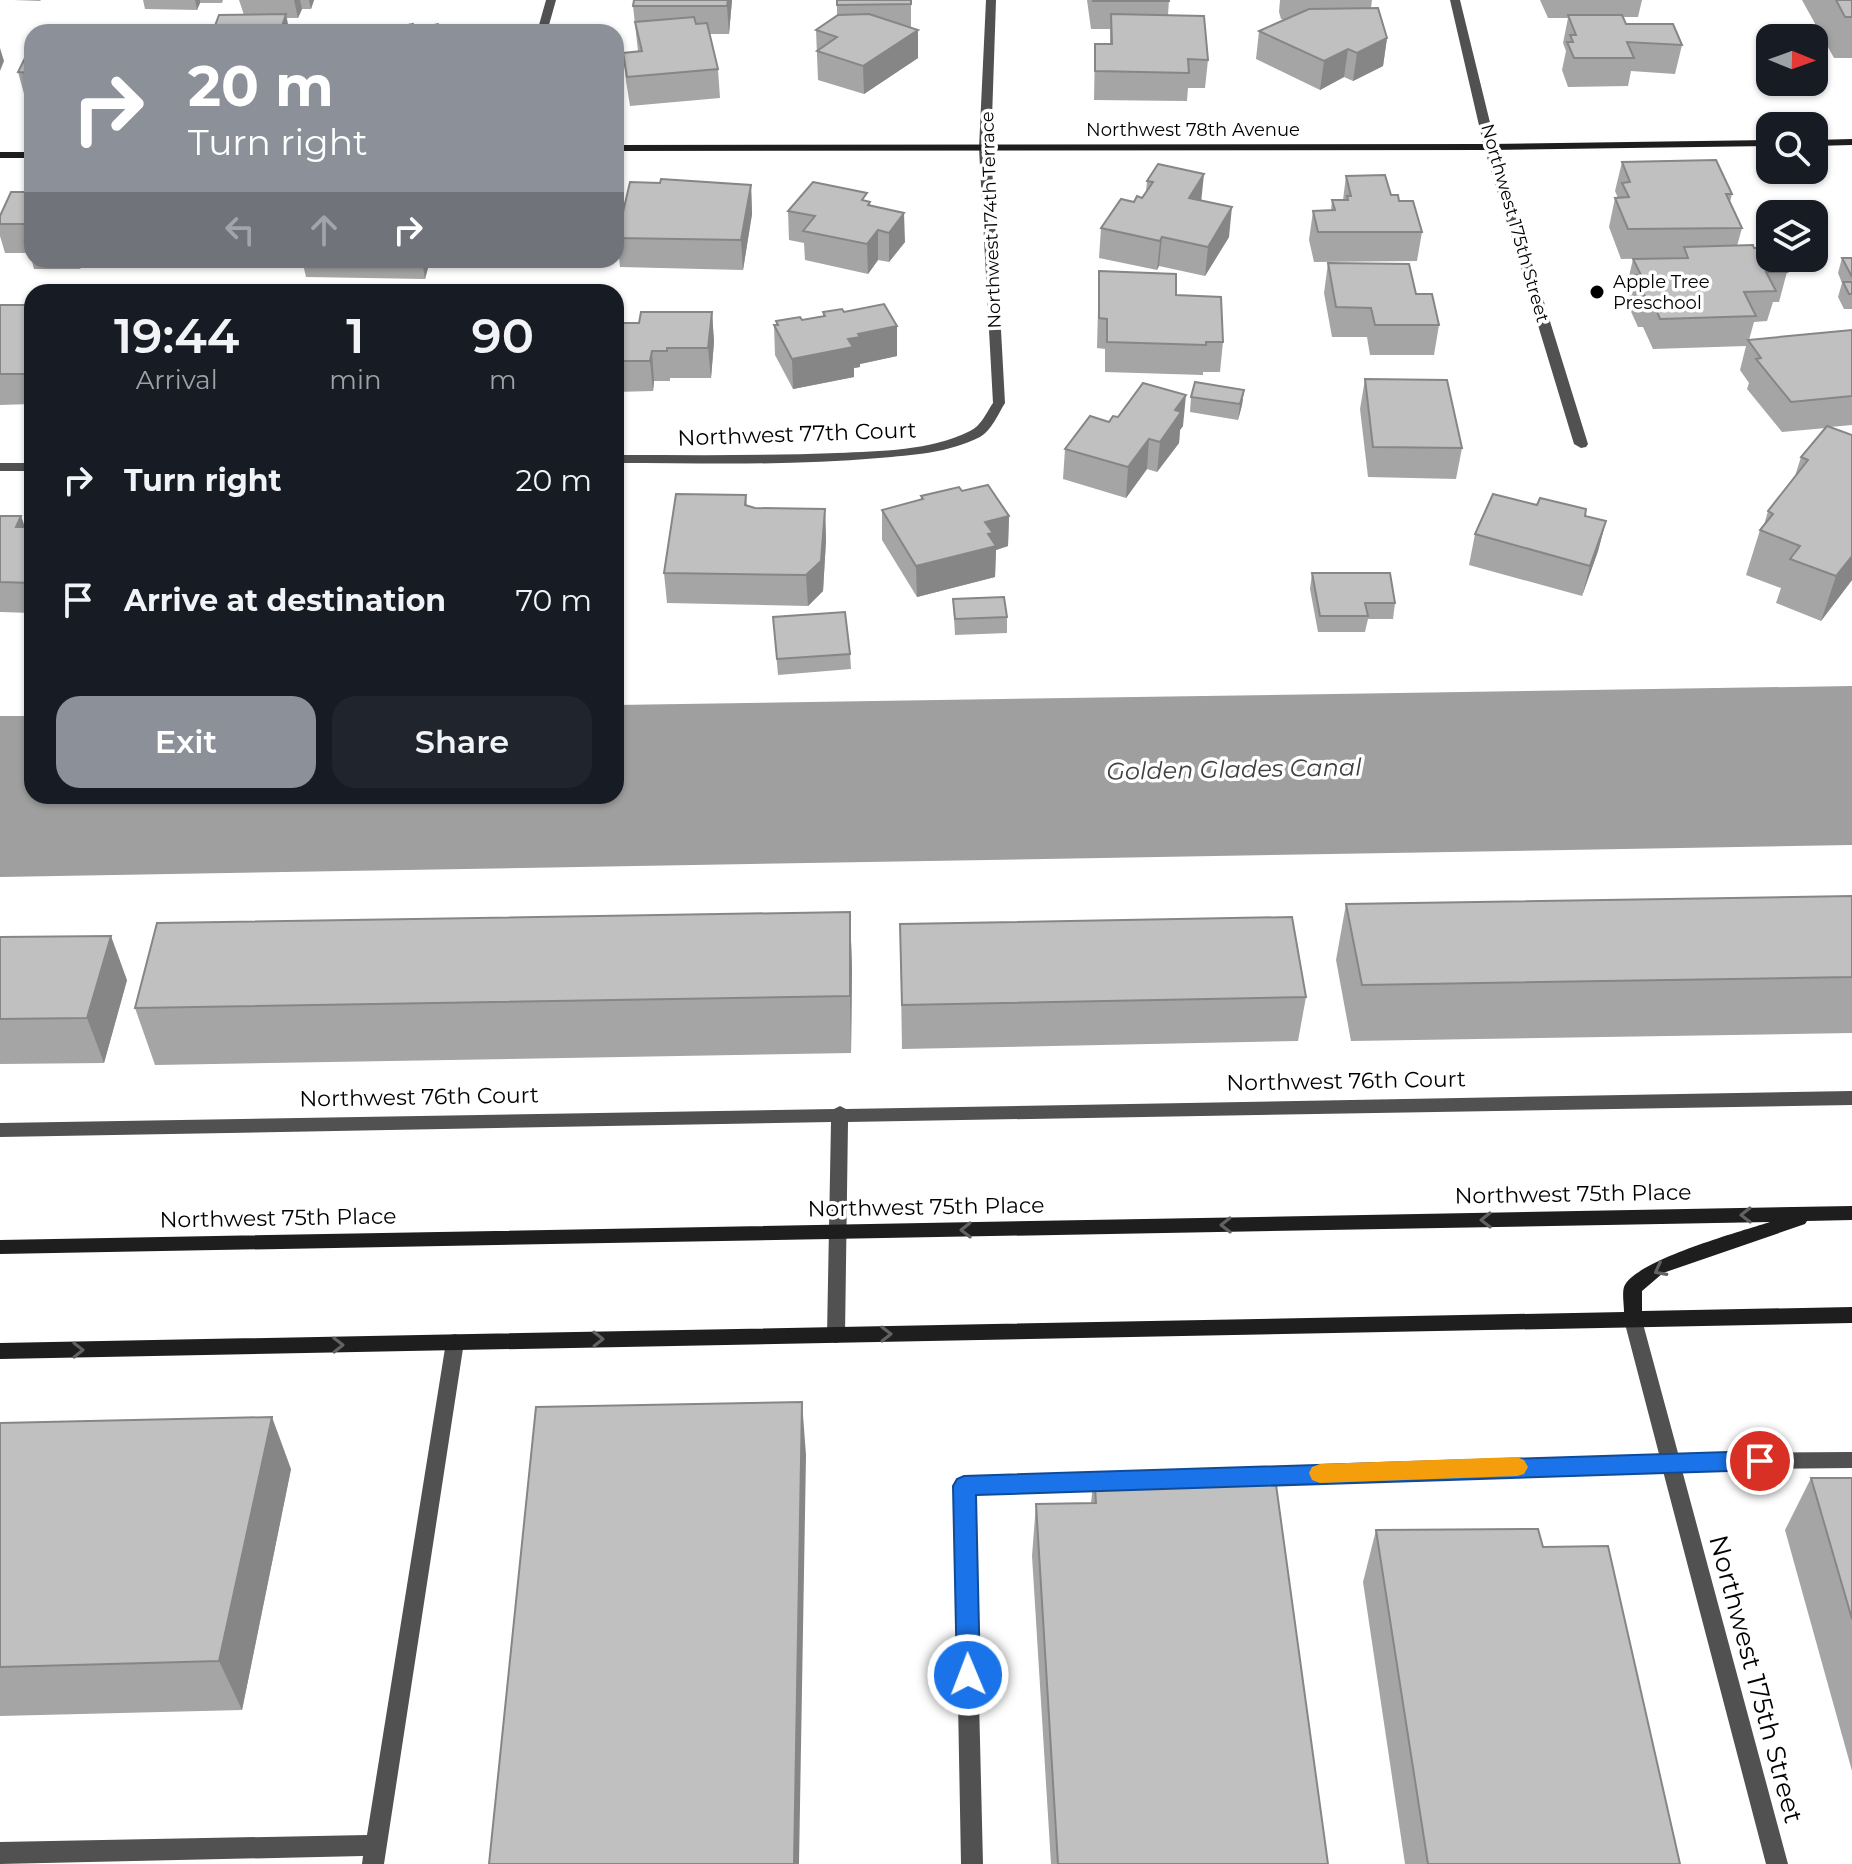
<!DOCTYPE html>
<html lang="en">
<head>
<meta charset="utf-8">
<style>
	:root { --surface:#171b24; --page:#20242c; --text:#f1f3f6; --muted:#9ea1a6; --accent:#8c9099 }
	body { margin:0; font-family:Montserrat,sans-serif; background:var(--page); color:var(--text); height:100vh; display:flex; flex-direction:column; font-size:30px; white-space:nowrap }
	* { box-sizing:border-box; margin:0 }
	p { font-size:26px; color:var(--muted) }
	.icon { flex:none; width:44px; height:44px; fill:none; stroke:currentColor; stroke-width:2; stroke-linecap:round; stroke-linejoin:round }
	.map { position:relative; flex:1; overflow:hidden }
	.side { position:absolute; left:24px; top:284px; width:600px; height:520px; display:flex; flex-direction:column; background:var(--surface); border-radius:24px; box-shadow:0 2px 6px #0004 }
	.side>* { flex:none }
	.hud { position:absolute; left:24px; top:24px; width:600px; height:244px; border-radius:24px; box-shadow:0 2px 6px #0004; background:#8c9099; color:#fff; overflow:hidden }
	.needle { width:52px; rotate:91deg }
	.controls { position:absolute; left:1756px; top:24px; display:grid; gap:16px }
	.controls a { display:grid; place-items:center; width:72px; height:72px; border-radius:16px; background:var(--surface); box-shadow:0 2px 6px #0004; font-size:40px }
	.pin { position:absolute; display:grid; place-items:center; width:68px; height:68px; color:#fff; margin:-34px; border:4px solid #fff; border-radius:50%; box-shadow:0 2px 8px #0007 }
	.me { position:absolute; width:88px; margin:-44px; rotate:359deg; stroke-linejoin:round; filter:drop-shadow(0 0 6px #0008) }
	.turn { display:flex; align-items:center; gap:28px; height:168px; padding:0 32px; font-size:36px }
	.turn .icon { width:104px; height:104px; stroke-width:2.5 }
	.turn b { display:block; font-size:56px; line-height:68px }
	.lanes { display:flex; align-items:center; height:76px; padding:0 32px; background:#0003; justify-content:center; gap:40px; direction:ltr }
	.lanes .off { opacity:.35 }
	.eta { display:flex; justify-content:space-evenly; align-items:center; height:136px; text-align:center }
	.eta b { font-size:48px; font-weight:600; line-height:56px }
	.primary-button { display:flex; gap:16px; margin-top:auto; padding:16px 32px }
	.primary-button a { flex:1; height:92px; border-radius:24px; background:var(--accent); color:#fff; font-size:32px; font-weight:600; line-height:92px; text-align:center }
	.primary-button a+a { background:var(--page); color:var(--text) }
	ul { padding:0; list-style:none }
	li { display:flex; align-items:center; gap:24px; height:120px; padding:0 32px }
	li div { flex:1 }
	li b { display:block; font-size:30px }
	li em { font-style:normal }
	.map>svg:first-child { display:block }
</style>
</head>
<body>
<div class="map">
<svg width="1852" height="1864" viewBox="0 0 1852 1864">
	<rect width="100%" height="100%" fill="#fff"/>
	<polygon fill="#9f9f9f" points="1852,686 1852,845 0,877 0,716 32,716 32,796 616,796 616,705"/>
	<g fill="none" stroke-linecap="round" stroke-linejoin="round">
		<polygon fill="#515151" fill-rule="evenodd" points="455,1334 462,1336 464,1342 384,1864 362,1864 363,1856 0,1864 0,1842 367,1835 446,1342 448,1336"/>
		<g fill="#515151" fill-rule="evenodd">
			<polygon points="546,0 556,0 547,32 537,32"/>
			<path d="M986,0h10l-5,148 14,255c-7,11 -13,27 -25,34 -31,16 -68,18 -101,21 -87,8 -176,5 -263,5v-8c74,0 148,1 221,-2 43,-2 94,-2 133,-22 11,-5 16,-18 23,-28l-14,-255z"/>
			<polygon points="1450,0 1460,0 1496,147 1588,444 1586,447 1581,448 1574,444 1484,147"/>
			<rect x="0" y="463" width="32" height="8"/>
			<polygon points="1852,1091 1852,1105 848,1122 845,1335 843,1341 836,1343 829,1341 827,1335 831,1122 0,1137 0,1123 834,1109 840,1106 846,1109"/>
			<polygon points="1633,1312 1639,1315 1642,1320 1678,1453 1852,1452 1852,1468 1682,1470 1788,1864 1766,1864 1663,1471 1254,1485 1247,1482 1244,1476 1247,1470 1254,1467 1659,1454 1624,1320 1627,1315"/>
			<polygon points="1115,1471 1122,1474 1125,1480 1122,1486 1115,1489 974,1494 983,1864 961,1864 954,1486 957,1480 964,1477"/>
		</g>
		<g fill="#1e1e1e" fill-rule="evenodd">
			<polygon points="1852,139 1852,145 1814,146 1814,140"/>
			<polygon points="1770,140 1770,146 1490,150 616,151 616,145 1490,144"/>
			<rect x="0" y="152" width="32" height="6"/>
			<path d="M1852,1206v14l-45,1 -2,3 -142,49 -21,18v20l210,-4v16l-1852,36v-16l1624,-31c0,-8 -2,-18 0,-25 9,-26 118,-56 146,-65l-1770,32v-14z"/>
		</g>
	</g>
	<g fill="#a5a5a5">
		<polygon points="13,0 41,0 40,1"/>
		<polygon points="143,0 223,0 222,3 200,3 197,10 145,9"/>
		<polygon points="239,0 314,0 311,9 302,9 298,18 287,18 289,32 213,31 244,15"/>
		<polygon points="634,0 732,0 729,34 709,34 718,69 720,98 630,106 626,81 623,53 638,51 633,6"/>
		<polygon points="837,0 911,0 911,28 918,58 864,94 818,80 816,30 837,16"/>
		<polygon points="1087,0 1169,0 1168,15 1208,60 1205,88 1188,88 1187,101 1094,100 1095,44 1110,44 1110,29 1091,29"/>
		<polygon points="1280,0 1372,0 1371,8 1387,38 1383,66 1353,81 1344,77 1320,90 1256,59 1259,31 1284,20 1281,19 1279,12"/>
		<polygon points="1540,0 1642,0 1638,17 1622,17 1626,24 1682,45 1675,74 1631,71 1628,86 1568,87 1562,70 1566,51 1563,43 1568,18 1548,18"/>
		<polygon points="1802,0 1852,0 1852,58 1834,58"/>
		<polygon points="32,46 32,101 26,101 18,72"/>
		<polygon points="1622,162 1732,194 1730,202 1742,228 1737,246 1754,248 1787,272 1779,302 1773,302 1767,321 1754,322 1749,340 1852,330 1852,425 1830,427 1852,435 1852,580 1821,621 1776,603 1781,588 1746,575 1760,530 1764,525 1768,511 1795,476 1801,457 1826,428 1782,432 1747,389 1749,383 1740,370 1746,346 1653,349 1643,327 1638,327 1628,305 1630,297 1626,289 1633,259 1663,258 1621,259 1609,227 1615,198 1618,198 1615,191"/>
		<polygon points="1158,164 1201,201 1229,237 1205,276 1159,266 1157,270 1099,258 1101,228 1142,198 1146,192 1147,181"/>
		<polygon points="1346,176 1391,195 1399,201 1422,232 1417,261 1314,262 1309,240 1313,211 1331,210 1332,200 1343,200"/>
		<polygon points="751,185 752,214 743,270 620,267 617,238"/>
		<polygon points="32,192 32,260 84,260 80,269 34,269 30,253 5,253 0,236 0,216"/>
		<polygon points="867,201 905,242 889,262 878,260 868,274 805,260 804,243 789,240 788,211"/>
		<polygon points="1842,258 1852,258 1852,309 1844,309 1838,297 1842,283 1838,273"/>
		<polygon points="154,260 265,260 264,262 200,261 199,264 155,264"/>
		<polygon points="302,260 434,260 432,268 428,268 425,279 306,277"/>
		<polygon points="468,260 571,260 570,262"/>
		<polygon points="1328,263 1416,294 1439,325 1434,355 1370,355 1367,337 1332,337 1324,293"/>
		<polygon points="1099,271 1176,295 1223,342 1220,372 1203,372 1203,375 1105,372 1105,349 1097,348"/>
		<polygon points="0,305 32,305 32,404 0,405"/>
		<polygon points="712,312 714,342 711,378 670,378 670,381 654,381 653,391 616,392 616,323 639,323"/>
		<polygon points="823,312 844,312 897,326 897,356 860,364 860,367 854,368 854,377 793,389 775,355 774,325 777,325 776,321 802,320 823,316"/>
		<polygon points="1365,379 1462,448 1456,479 1368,477 1360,409"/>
		<polygon points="1244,390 1242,405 1238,420 1190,412 1191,397"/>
		<polygon points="1118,417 1183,426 1180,430 1179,443 1157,472 1147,469 1126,498 1063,479 1065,449"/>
		<polygon points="962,491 1009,516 1008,546 996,550 995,577 917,597 882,540 882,510 921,500 921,496"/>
		<polygon points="746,495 747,506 755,508 825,509 826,540 823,591 808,606 667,603 664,573"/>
		<polygon points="0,516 21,516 25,527 32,527 32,613 0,612"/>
		<polygon points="1585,516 1606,521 1598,551 1582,596 1469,565 1475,534"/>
		<polygon points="1312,573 1395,603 1393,619 1368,619 1365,632 1318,632 1310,589"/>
		<polygon points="953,599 1007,617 1007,633 955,635"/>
		<polygon points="773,617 850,654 851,669 778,675"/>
		<polygon points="1852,896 1852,1033 1351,1041 1336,960 1346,904"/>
		<polygon points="850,912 852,969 851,1053 155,1065 135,1008"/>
		<polygon points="900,924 1306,997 1298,1041 902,1049"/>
		<polygon points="0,937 127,980 104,1063 0,1064"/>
		<polygon points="0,1423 291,1469 242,1710 0,1716"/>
		<polygon points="1094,1474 1328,1864 1051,1864 1032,1556 1036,1504 1091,1503"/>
		<polygon points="1811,1478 1852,1478 1852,1771 1785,1530"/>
		<polygon points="1376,1530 1543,1547 1680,1864 1405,1864 1363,1582"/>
	</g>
	<g fill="#868686">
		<polygon points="195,0 200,0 200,3 197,10"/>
		<polygon points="294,0 300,0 302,9 298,18"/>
		<polygon points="309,0 314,0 311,9"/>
		<polygon points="728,0 732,0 729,34 727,6"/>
		<polygon points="286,14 289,32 280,32"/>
		<polygon points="918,30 918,58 864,94 863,66"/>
		<polygon points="1387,38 1383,66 1353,81 1357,53"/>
		<polygon points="0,48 4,61 0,71"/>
		<polygon points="1348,49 1344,77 1320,90 1324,61"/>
		<polygon points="1204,174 1201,203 1189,198"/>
		<polygon points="751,185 752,214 743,270 741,240"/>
		<polygon points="1232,207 1229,237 1205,276 1208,247"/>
		<polygon points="904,213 905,242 889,262 889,233"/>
		<polygon points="878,230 878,260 868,274 867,244"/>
		<polygon points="1162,237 1159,266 1157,270 1160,241"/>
		<polygon points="78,260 84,260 80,269"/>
		<polygon points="422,260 427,260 428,268 425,279"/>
		<polygon points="712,312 714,342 711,378 708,348"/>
		<polygon points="897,326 897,356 860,364 860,367 854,368 854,377 793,389 792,359 848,339 858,334"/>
		<polygon points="652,351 654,381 653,391 650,361"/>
		<polygon points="1244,390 1242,405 1238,420 1240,404"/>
		<polygon points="1186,395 1183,426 1180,430 1179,443 1157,472 1160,442 1175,410"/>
		<polygon points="1149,439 1147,469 1126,498 1128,467"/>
		<polygon points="825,509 826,540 823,591 808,606 806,575"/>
		<polygon points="21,516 31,547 16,527"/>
		<polygon points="1009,516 1008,546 996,550 995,577 917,597 916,566 985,522"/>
		<polygon points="1606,521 1598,551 1582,596 1590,566"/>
		<polygon points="1852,556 1852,580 1821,621 1836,576"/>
		<polygon points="850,912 852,969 851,1053 850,996"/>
		<polygon points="111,936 127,980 104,1063 87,1018"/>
		<polygon points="802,1402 806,1455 799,1864 794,1864"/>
		<polygon points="272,1417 291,1469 242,1710 219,1661"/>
	</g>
	<g fill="#c0c0c0" stroke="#868686" stroke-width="2">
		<polygon points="634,0 728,0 727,6 633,6"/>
		<polygon points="837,0 911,0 911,4 837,5"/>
		<rect x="1093" y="0" width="76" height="1"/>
		<polygon points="1836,0 1852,0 1852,17 1845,17"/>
		<polygon points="1378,8 1387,38 1357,53 1348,49 1324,61 1259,31 1309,9"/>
		<polygon points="286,14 280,32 189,32 213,31 219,15"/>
		<polygon points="869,14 918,30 863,66 817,51 837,37 816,30 838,15"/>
		<polygon points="1111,14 1204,16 1208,60 1188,59 1189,73 1095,71 1095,44 1112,44"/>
		<polygon points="1568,15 1622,15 1626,24 1673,24 1682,45 1627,42 1634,58 1574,58 1567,42 1573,42 1570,35 1576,35"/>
		<polygon points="694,17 696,24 707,23 718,69 627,77 623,53 642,51 635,22"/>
		<polygon points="413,24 416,29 438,24 444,32 375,32"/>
		<polygon points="31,46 32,73 18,72"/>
		<polygon points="1716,160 1732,194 1726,194 1742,228 1628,229 1615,198 1629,197 1622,183 1630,182 1622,162"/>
		<polygon points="1158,164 1204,174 1189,198 1232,207 1208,247 1162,237 1160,241 1101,228 1121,199 1134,202 1137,196 1142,198 1153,182 1147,181"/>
		<polygon points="1385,175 1391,195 1398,195 1399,201 1413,201 1422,232 1318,232 1313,211 1335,210 1332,200 1348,200 1347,196 1351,196 1346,176"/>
		<polygon points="661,179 751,185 741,240 617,238 630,182 660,183"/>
		<polygon points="813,182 867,193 862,200 870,202 868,205 904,213 889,233 878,230 867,244 803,231 815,216 788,211"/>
		<polygon points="11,192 32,192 32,224 0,224 0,216"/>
		<polygon points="32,226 32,240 25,240"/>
		<polygon points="1753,245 1754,248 1770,248 1770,258 1780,258 1787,272 1766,272 1776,291 1744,292 1756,316 1660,319 1651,297 1645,297 1635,275 1641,275 1633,259 1688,258 1684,247"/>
		<polygon points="1842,258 1852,258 1852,277"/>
		<polygon points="1328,263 1409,264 1416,294 1432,294 1439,325 1375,325 1371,308 1336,307"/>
		<polygon points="1099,271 1176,274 1176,295 1221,297 1223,342 1206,342 1206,345 1107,342 1107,319 1099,318"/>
		<polygon points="1843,282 1852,282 1852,294 1849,294"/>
		<polygon points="884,304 897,326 858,334 860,337 848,339 853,347 792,359 774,325 778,325 776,321 800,317 802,320 825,316 823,312 842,309 844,312"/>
		<rect x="0" y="305" width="32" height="69"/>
		<polygon points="641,312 712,312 708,348 667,348 667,351 652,351 650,361 616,361 616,323 639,323"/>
		<polygon points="1852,330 1852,396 1791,402 1756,359 1761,358 1748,340"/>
		<polygon points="1365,379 1447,380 1462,448 1373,447"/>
		<polygon points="1195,382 1244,390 1240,404 1191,397"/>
		<polygon points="1143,383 1186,395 1175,410 1181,412 1160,442 1149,439 1128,467 1065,449 1090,416 1109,422 1113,416 1118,417"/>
		<polygon points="1827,426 1852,435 1852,556 1836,576 1790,559 1800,546 1760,530 1773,514 1768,511 1808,460 1801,457"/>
		<polygon points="988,485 1009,516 985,522 993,533 988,534 996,546 916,566 882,510 923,499 921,496 959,487 962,491"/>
		<polygon points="676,494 746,495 745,505 755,508 825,509 821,561 806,575 664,573"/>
		<polygon points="1493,494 1537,505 1540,498 1586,509 1585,516 1606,521 1590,566 1475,534"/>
		<polygon points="0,516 21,516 16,527 32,527 32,583 0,582"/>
		<polygon points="1312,573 1390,573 1395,603 1365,603 1368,616 1320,616"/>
		<polygon points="1004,597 1007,617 955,619 953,599"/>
		<polygon points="845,612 850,654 777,659 773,617"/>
		<polygon points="1852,896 1852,977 1362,985 1346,904"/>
		<polygon points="850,912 850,996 135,1008 157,923"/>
		<polygon points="1292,917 1306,997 902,1005 900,924"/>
		<polygon points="111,936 87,1018 0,1019 0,937"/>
		<polygon points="802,1402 794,1864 489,1864 536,1407"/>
		<polygon points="272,1417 219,1661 0,1667 0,1423"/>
		<polygon points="1274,1470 1328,1864 1058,1864 1036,1504 1096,1503 1094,1474"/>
		<polygon points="1811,1478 1852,1478 1852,1619"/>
		<polygon points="1538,1529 1543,1547 1608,1546 1680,1864 1428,1864 1376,1530"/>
	</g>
	<defs><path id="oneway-chevron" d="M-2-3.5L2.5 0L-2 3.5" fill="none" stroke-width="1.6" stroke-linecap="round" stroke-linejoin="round" transform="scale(2)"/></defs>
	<g stroke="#626262">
		<use href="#oneway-chevron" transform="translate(1746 1215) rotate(179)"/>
		<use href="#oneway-chevron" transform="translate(1486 1220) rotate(179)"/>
		<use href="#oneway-chevron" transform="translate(1226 1225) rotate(179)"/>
		<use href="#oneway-chevron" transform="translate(966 1230) rotate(179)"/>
		<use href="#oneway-chevron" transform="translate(1660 1270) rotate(152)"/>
		<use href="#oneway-chevron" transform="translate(886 1334) rotate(-1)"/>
		<use href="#oneway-chevron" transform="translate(598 1339) rotate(-1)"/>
		<use href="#oneway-chevron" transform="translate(338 1345) rotate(-1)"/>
		<use href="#oneway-chevron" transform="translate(78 1350) rotate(-1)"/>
	</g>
	<polygon fill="#1a73e8" stroke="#114b97" stroke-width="2" points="1760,1451 1768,1454 1771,1461 1768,1467 1760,1470 976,1495 980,1675 977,1683 968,1686 960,1683 957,1675 953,1486 957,1479 964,1476"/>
	<polygon fill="#f59e0b" points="1517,1457 1524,1460 1528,1467 1524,1474 1517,1476 1320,1483 1312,1480 1309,1473 1312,1467 1320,1464"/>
	<circle fill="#000" stroke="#fff" stroke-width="3" cx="1597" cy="292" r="8"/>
	<g text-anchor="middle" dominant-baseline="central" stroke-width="7" stroke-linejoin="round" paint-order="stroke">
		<g font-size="18" fill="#000" stroke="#fff">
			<text x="1193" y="130">Northwest 78th Avenue</text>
			<text transform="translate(991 220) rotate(-92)">Northwest 174th Terrace</text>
			<text transform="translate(1515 223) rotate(74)">Northwest 175th Street</text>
		</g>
		<g font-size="18" fill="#000" stroke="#fff" text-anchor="start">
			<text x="1613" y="282">Apple Tree<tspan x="1613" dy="21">Preschool</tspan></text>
		</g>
		<g font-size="22" fill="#000" stroke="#fff">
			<text transform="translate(797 434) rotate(-2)">Northwest 77th Court</text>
			<text transform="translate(1346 1081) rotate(-1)">Northwest 76th Court</text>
			<text transform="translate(419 1097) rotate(-1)">Northwest 76th Court</text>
			<text transform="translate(1573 1194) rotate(-1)">Northwest 75th Place</text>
			<text transform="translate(926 1207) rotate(-1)">Northwest 75th Place</text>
			<text transform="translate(278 1218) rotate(-1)">Northwest 75th Place</text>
		</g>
		<g font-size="24" font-style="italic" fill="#404040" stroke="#fff">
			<text transform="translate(1234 769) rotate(-1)">Golden Glades Canal</text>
		</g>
		<g font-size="26" fill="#000" stroke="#fff">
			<text transform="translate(1756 1679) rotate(75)">Northwest 175th Street</text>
		</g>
	</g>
</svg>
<div class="controls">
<a><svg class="needle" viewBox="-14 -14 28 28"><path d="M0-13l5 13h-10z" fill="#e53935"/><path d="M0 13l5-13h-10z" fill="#9ea1a6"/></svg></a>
<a><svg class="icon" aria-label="search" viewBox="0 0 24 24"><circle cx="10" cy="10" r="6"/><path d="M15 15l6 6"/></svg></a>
<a><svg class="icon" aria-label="layers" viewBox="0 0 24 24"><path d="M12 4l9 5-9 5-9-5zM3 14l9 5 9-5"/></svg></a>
</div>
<div class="pin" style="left:1760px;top:1461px;background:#d93025"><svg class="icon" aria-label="arrive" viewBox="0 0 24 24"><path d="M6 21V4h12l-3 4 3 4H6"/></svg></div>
<svg class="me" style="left:968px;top:1675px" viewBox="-20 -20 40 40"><circle r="17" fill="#1a73e8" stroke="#fff" stroke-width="3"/><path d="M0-11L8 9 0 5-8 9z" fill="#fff"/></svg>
<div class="hud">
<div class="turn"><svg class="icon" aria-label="right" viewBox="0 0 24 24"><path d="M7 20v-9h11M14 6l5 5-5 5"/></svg><div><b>20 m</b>Turn right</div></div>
<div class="lanes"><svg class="icon off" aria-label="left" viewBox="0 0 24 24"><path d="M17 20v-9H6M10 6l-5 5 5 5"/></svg><svg class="icon off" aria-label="ahead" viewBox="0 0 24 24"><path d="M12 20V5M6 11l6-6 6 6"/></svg><svg class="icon" aria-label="right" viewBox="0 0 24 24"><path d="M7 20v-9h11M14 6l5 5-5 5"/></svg></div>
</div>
<section class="side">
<div class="eta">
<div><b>19:44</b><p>Arrival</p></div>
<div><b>1</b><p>min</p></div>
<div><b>90</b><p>m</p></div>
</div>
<ul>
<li><svg class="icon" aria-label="right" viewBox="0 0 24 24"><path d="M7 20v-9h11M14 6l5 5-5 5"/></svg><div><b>Turn right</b></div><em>20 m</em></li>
<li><svg class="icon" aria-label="arrive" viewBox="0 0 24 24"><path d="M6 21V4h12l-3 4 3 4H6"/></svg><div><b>Arrive at destination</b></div><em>70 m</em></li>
</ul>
<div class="primary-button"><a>Exit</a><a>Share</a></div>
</section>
</div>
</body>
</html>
